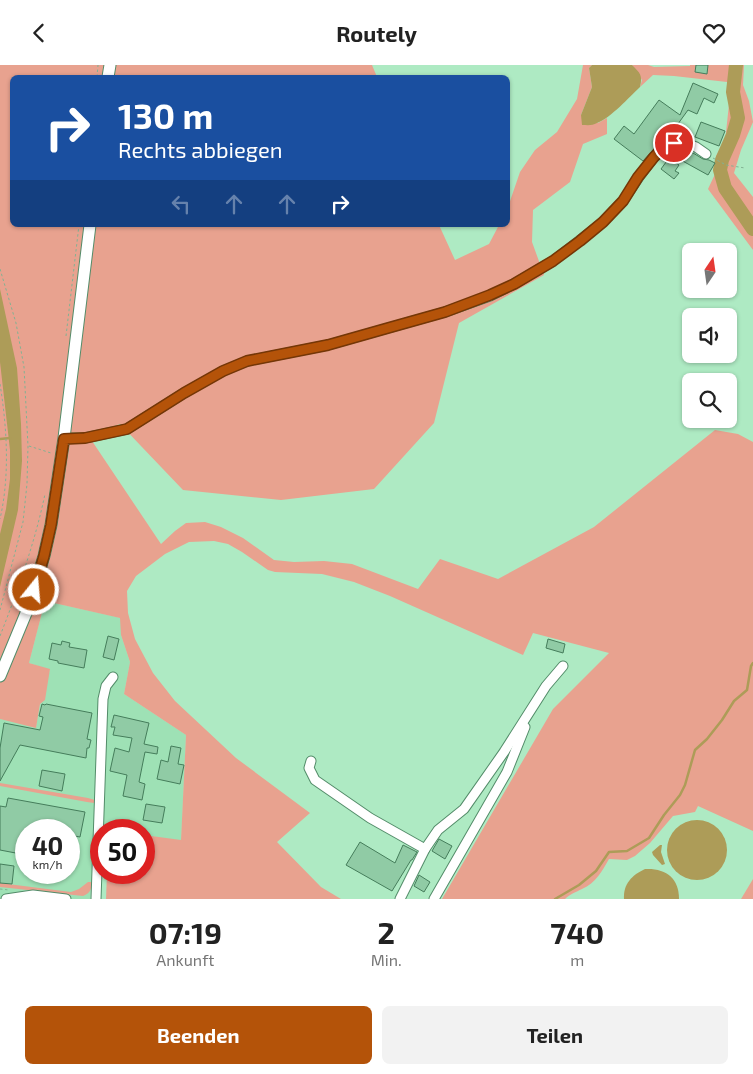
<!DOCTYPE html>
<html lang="de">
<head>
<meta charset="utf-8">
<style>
	:root { --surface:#fff; --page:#f2f2f2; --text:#222; --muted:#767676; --accent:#b45309 }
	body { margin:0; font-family:"Exo 2",sans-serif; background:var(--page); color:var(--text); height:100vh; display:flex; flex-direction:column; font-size:19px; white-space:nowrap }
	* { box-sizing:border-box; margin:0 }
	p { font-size:16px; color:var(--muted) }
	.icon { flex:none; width:28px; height:28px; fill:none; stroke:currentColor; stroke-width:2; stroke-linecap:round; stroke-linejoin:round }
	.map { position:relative; height:834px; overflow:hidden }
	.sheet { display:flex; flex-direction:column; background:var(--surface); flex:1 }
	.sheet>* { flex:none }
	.banner { position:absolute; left:10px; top:10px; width:500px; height:152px; border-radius:8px; box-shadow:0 1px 4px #0004; background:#1a4fa0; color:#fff; overflow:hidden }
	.needle { width:32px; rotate:13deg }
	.controls { position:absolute; left:682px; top:178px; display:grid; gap:10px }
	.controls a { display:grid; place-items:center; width:55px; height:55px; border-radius:8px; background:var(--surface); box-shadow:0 1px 4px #0004; font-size:25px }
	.speed { position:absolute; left:15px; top:754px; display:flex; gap:10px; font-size:25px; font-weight:700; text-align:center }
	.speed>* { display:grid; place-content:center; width:65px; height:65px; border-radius:50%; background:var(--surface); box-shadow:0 1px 4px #0004; line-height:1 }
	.speed small { font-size:12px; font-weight:400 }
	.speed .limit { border:8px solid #d22; background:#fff; color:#111 }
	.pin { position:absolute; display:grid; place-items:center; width:42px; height:42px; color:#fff; margin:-21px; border:2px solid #fff; border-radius:50%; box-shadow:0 1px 5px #0007 }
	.me { position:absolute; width:55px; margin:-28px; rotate:17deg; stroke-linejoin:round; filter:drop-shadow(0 0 4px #0008) }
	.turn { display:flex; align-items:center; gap:18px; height:105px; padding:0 25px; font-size:22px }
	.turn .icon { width:65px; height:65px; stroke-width:2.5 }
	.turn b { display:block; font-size:35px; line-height:42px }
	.lanes { display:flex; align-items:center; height:48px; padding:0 25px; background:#0003; justify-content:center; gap:25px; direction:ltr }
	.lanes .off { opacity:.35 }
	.eta { display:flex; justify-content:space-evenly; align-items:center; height:85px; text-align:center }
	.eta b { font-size:30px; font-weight:700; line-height:35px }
	.action { display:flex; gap:10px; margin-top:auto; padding:10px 25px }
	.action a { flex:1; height:58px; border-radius:8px; background:var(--accent); color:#fff; font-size:20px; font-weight:700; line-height:58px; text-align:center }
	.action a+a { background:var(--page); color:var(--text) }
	header { display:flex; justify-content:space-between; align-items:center; height:65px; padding:0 25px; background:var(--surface); font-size:22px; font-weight:700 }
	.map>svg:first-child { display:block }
</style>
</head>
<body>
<header><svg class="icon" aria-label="back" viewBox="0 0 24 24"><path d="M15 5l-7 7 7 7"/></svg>Routely<svg class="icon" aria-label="heart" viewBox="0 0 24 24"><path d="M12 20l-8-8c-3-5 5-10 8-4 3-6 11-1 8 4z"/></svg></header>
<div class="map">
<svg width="753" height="834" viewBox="0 0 753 834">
	<rect width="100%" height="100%" fill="#aeeac3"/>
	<path fill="#9ee1b5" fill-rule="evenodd" d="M45,536l76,17v17l9,27 -6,32 62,41 -5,106 -37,-6v-5h-36l-14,-2 -4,71h-90v-180l36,8 4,-23 10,-34 -21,-7zM26,765h43v43h-43z"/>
	<g fill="#e8a28f">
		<path d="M0,0h372l5,12h-365v148h427l16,35 34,-16 10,-19h9v-18l12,-35 15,-22 22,-18 20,-33 6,-34h9l-3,3 3,19 -11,28 17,8 9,-5v16l-24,10 -13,38 -37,28 -1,32 12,33 -85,48 -25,100 -60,66 -93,11 -98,-10 -63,-66 -32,11 73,109 14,-13 11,-8 19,-1 16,5 22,11 31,22 20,2 30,-1 28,3 66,25 22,-30 58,20 96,-52 121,-97 23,4 15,8v389l-55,-25 -3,6 -22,4 -23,27 -15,13 -8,4 -18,-1c-7,12 -13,24 -27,30 -6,3 -12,5 -17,10h-123l111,-190 56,-56 -76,-20 -10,22 -133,-59 -36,-14 -32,-8 -47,-2 -7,-2 -26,-18 -14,-8 -14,-3 -25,1 -24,12 -29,22 -9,15 1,22 7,26 18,34 22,28 61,57 74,55 -33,29 44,45 20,12h-235l1,-26h37v-38l37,5 5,-105 -62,-41 6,-32 -9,-27 -1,-17 -75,-17 -16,62 21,6 -5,31 -5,4 -4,24 -36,-9z"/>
		<polygon points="632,0 648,0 654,2 690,1 690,0 744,0 743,20 749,36 753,57 741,85 734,108 753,132 753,185 708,124 716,107 716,91 725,77 729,39 727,17 674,11 653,10 640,22 642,15"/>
		<polygon points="0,718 88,733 95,735 94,738 87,737 0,721"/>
		<polygon points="753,814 753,834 741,834"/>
		<path d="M88,817h4c-1,7 -1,11 -9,14l-83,-9v-4l71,9 8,-3z"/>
	</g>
	<g fill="#ad9c58">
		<path d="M592,0h40c8,8 11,10 8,22 -12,11 -28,30 -43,36 -5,3 -10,2 -15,2l-1,-10 11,-28 -3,-19z"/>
		<polygon points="0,224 17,303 21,359 22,396 18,445 0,522 0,469 6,444 10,414 10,385 0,297"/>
		<circle cx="697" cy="785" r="30"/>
		<polygon points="660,780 662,780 661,787 665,799 662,800 653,790 652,787"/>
		<path d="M645,804c21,-1 34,9 34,30h-55c-1,-15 8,-24 21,-30z"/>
	</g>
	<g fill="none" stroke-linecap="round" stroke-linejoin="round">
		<g stroke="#ad9c58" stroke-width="2.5">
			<polyline points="0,374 10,373"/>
			<polyline points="555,834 579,820 596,806 609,787 627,786 649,773 664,750 680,730 685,720 695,685 707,674 722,655 734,636 747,625 751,601 753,598"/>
		</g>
		<polyline stroke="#ad9c58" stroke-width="14" points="736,0 733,27 738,53 733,70 722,95 720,105 725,123 753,164"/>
	</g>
	<g fill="#90cba5" stroke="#457d5b">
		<polygon points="696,0 708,0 707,9 695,7"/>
		<polygon points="693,18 718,29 714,38 704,33 697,49 688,45 675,63 672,61 660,77 643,96 614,74 624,61 634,69 659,35 680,50"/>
		<polygon points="701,57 725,66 719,81 695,72"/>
		<polygon points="685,85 693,88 703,94 709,95 715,98 708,110 679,94"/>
		<polygon points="669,93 679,100 675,106 679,108 674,114 661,104"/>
		<polygon points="108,571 119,574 114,595 103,592"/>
		<polygon points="548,574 565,579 563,588 546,583"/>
		<polygon points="62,576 70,578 69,582 87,585 84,603 58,598 58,596 49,594 52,578 61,580"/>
		<polygon points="42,639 45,640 46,639 92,648 87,674 91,675 89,683 87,683 86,693 20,680 0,716 0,683 4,658 40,665 43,652 39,651"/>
		<polygon points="114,650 149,658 144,679 158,682 157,689 145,687 139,717 145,719 142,735 123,731 127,710 110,706 115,683 129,687 132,673 113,670 115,662 111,662"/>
		<polygon points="171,681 181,683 178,699 184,700 180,719 157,714 161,695 168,697"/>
		<polygon points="42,705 65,709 62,726 39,721"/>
		<polygon points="8,733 85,747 80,772 69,770 69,765 26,765 26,790 0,785 0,741 6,742"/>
		<polygon points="146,739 165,742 162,758 143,755"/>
		<polygon points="439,774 452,781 445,794 432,786"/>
		<polygon points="360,777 395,798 403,780 417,787 412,795 411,795 392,826 346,800"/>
		<polygon points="0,799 14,801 12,819 0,818"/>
		<polygon points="419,810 430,817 424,827 414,821"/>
	</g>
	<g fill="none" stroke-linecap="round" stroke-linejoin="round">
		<g stroke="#538c69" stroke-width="11">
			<g id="minor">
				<polyline points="64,373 85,373 127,364 184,328 223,306 247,296 328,280 445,247 490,231 514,219 553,196 580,175 603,157 623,136 639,112 654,92 667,79 674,78 688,79 696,82 706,89"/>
				<polyline points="311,696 309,703 315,715 370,753 425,784"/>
				<polyline points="6,834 33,830 66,834"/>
				<polyline points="96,834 103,634 106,621 113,612"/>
				<polyline points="400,834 425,784 438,765 464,744 504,687 546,621 563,601"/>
				<polyline points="434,834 507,707 525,662"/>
			</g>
		</g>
		<g stroke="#538c69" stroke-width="13">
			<g id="major">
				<polyline points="108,12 110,0"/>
				<polyline points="0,611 29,541 44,491 51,460 64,373 90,160"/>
			</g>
		</g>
		<g stroke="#82b293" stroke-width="1" stroke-dasharray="2.5 2.5" stroke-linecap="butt">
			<polyline points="97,12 98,0"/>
			<polyline points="713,93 726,100 745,103"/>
			<polyline points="0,204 16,258 24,302 28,381 27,419 23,457 0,545"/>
			<polyline points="66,271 79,160"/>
			<path d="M0,319c7,44 10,91 0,135"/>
			<polyline points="29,381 51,388"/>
			<path d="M0,571c18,-46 35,-94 45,-142"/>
			<polyline points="0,824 9,825"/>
		</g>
		<use href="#minor" stroke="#fff" stroke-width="9"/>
		<use href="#major" stroke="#fff" stroke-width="11"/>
	</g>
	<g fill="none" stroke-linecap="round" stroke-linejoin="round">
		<g stroke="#753606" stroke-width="12">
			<polyline id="route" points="34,525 44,491 51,460 64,374 85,373 127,364 184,328 223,306 247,296 328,280 388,263 445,247 490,230 514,219 553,196 580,176 603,157 623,136 638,112 654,92 667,79 674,78"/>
		</g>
		<use href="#route" stroke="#b45309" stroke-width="9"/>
	</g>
</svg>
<div class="controls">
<a><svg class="needle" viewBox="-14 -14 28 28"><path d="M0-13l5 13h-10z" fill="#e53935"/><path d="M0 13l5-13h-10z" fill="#767676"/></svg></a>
<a><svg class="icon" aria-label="sound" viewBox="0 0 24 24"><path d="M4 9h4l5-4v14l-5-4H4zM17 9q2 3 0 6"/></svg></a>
<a><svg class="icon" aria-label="search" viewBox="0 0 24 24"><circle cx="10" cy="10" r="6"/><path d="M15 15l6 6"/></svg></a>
</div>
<div class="speed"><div>40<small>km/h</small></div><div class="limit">50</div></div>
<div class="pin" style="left:674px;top:78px;background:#d93025"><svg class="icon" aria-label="arrive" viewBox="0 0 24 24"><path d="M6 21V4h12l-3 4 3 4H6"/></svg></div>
<svg class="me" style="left:34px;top:525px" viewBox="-20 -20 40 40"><circle r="17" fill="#b45309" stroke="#fff" stroke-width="3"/><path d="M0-11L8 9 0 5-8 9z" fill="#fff"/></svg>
<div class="banner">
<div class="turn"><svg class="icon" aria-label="right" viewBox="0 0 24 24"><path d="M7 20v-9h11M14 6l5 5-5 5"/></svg><div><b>130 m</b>Rechts abbiegen</div></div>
<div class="lanes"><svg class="icon off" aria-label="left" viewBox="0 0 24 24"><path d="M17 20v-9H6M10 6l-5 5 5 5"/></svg><svg class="icon off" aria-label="ahead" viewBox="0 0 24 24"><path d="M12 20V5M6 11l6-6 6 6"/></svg><svg class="icon off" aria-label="ahead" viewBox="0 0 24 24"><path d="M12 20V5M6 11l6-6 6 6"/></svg><svg class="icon" aria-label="right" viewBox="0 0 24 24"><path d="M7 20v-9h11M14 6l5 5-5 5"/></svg></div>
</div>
</div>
<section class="sheet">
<div class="eta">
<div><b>07:19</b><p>Ankunft</p></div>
<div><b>2</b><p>Min.</p></div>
<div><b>740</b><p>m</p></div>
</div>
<div class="action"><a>Beenden</a><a>Teilen</a></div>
</section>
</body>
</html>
